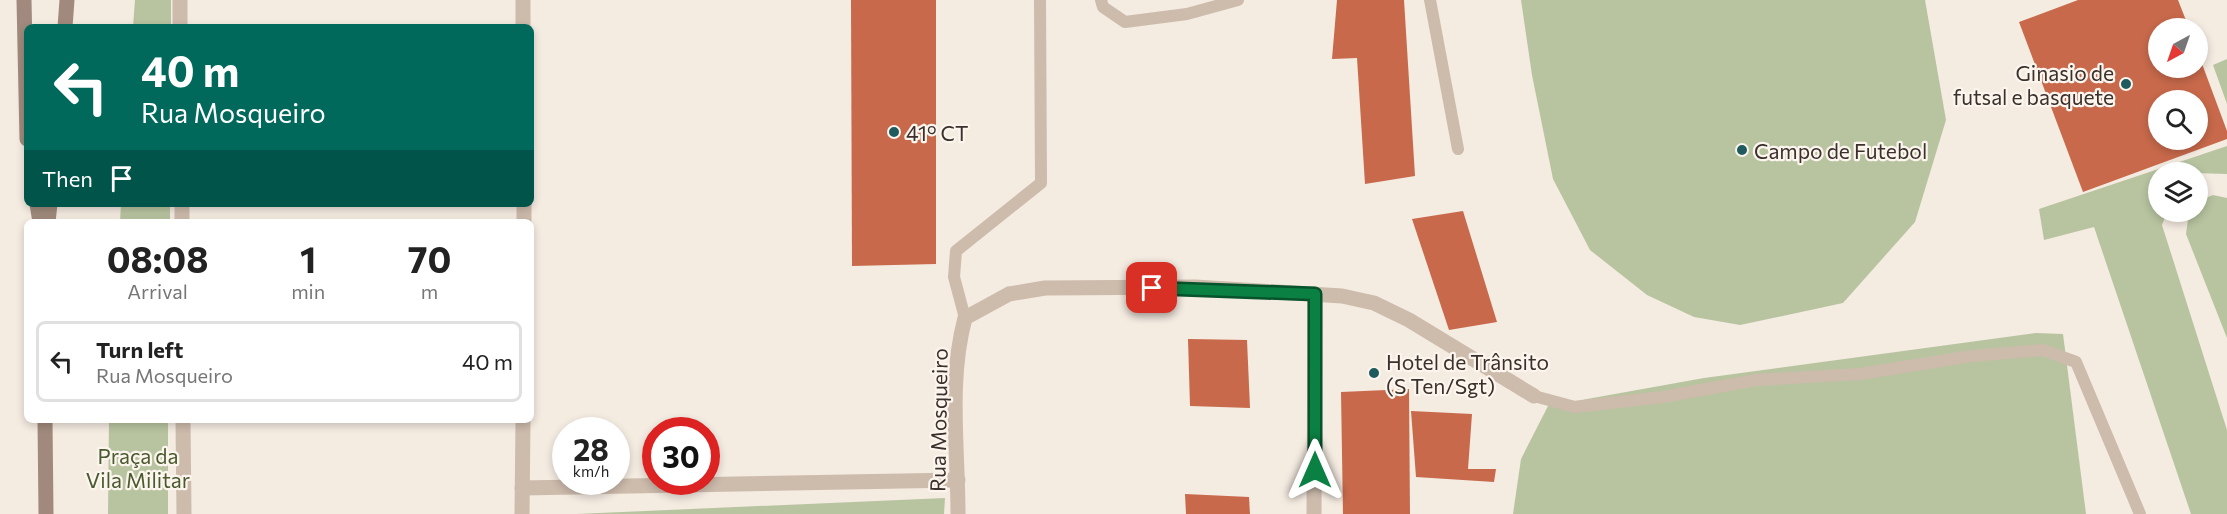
<!DOCTYPE html>
<html lang="en">
<head>
<meta charset="utf-8">
<style>
	:root { --surface:#fff; --page:#f2f2f2; --text:#222; --muted:#767676; --line:#e0e0e0 }
	body { margin:0; font-family:Commissioner,sans-serif; background:var(--page); color:var(--text); height:100vh; display:flex; flex-direction:column; font-size:22px; white-space:nowrap }
	* { box-sizing:border-box; margin:0 }
	p { font-size:20px; color:var(--muted) }
	.icon { flex:none; width:33px; height:33px; fill:none; stroke:currentColor; stroke-width:2; stroke-linecap:round; stroke-linejoin:round }
	.map { position:relative; flex:1; overflow:hidden }
	.details { position:absolute; left:24px; top:219px; width:510px; height:204px; display:flex; flex-direction:column; background:var(--surface); border-radius:9px; box-shadow:0 3px 9px #0003 }
	.details>* { flex:none }
	.guide { position:absolute; left:24px; top:24px; width:510px; height:183px; border-radius:9px; box-shadow:0 3px 9px #0003; background:#00695c; color:#fff; overflow:hidden }
	.needle { width:39px; rotate:220deg }
	.buttons { position:absolute; left:2148px; top:18px; display:grid; gap:12px }
	.buttons a { display:grid; place-items:center; width:60px; height:60px; border-radius:50%; background:var(--surface); box-shadow:0 3px 9px #0003; font-size:30px }
	.speed { position:absolute; left:552px; top:417px; display:flex; gap:12px; font-size:30px; font-weight:700; text-align:center }
	.speed>* { display:grid; place-content:center; width:78px; height:78px; border-radius:50%; background:var(--surface); box-shadow:0 3px 9px #0003; line-height:1 }
	.speed small { font-size:15px; font-weight:400 }
	.speed .limit { border:9px solid #d22; background:#fff; color:#111 }
	.pin { position:absolute; display:grid; place-items:center; width:51px; height:51px; color:#fff; margin:-26px; border-radius:12px; box-shadow:0 3px 9px #0006 }
	.me { position:absolute; width:66px; margin:-33px; rotate:0deg; stroke-linejoin:round; filter:drop-shadow(0 0 4px #0008) }
	.turn { display:flex; align-items:center; gap:21px; height:126px; padding:0 18px; font-size:27px }
	.turn .icon { width:78px; height:78px; stroke-width:2.5 }
	.turn b { display:block; font-size:42px; line-height:51px }
	.then { display:flex; align-items:center; height:57px; padding:0 18px; background:#0003; gap:12px; font-size:22px }
	.eta { display:flex; justify-content:space-evenly; align-items:center; height:102px; text-align:center }
	.eta b { font-size:36px; font-weight:700; line-height:42px }
	ul { padding:0; list-style:none }
	li { display:flex; align-items:center; gap:18px; height:81px; margin:0 12px 9px; padding:0 6px; border:3px solid var(--line); border-radius:9px }
	li div { flex:1 }
	li b { display:block; font-size:22px }
	li em { font-style:normal }
	.map>svg:first-child { display:block }
</style>
</head>
<body>
<div class="map">
<svg width="2227" height="514" viewBox="0 0 2227 514">
	<rect width="100%" height="100%" fill="#f4ebe1"/>
	<g fill="#b8c4a0">
		<polygon points="135,0 171,0 171,27 133,27"/>
		<polygon points="1521,0 1925,0 1946,120 1915,222 1843,303 1740,325 1694,317 1647,295 1590,250 1553,179 1532,75"/>
		<polygon points="2227,59 2227,104 2213,65"/>
		<polygon points="2227,146 2227,174 2158,172 2158,212 2167,212 2162,225 2227,430 2227,514 2191,514 2094,227 2044,240 2039,209"/>
		<polygon points="2213,195 2227,198 2227,338 2186,234 2189,212 2198,212 2198,201"/>
		<polygon points="121,204 170,204 170,222 120,222"/>
		<polygon points="2036,333 2063,334 2086,514 1513,514 1521,459 1548,406 1704,378"/>
		<polygon points="109,420 168,420 168,514 108,514"/>
		<polygon points="945,498 944,514 576,514"/>
	</g>
	<g fill="#c8694b" fill-rule="evenodd">
		<polygon points="851,0 936,0 936,264 852,266"/>
		<polygon points="1337,0 1404,0 1415,176 1365,184 1357,58 1332,59"/>
		<path d="M2078,0h100l11,28h-31v40h40v-15l29,78v8l-144,53 -64,-170zM2158,100h40v40h-40z"/>
		<polygon points="1463,211 1497,322 1449,330 1412,219"/>
		<polygon points="1188,339 1247,340 1250,408 1190,406"/>
		<polygon points="1409,389 1410,514 1343,514 1341,392"/>
		<polygon points="1411,411 1472,414 1468,469 1496,469 1494,482 1416,477"/>
		<polygon points="1185,494 1249,497 1250,514 1186,514"/>
	</g>
	<g fill="none" stroke-linecap="round" stroke-linejoin="round">
		<g stroke="#cdbbac" stroke-width="12">
			<polyline points="1101,0 1103,7 1125,22 1187,14 1238,0"/>
			<polyline points="1430,0 1458,149"/>
			<polyline points="965,318 954,277 956,251 1041,183 1040,0"/>
			<polyline points="1534,396 1575,407 1663,397 1756,380 1860,374 1972,356 2043,350 2076,362 2140,514"/>
		</g>
		<g stroke="#cdbbac" stroke-width="15">
			<polyline points="180,0 180,27"/>
			<polyline points="523,0 523,27"/>
			<polyline points="182,204 182,222"/>
			<polyline points="524,204 524,222"/>
			<polyline points="183,420 184,514"/>
			<polyline points="522,488 958,480"/>
			<polyline points="522,514 523,420"/>
			<path d="M958,514c0,-65 -10,-133 7,-196l44,-24 36,-6 150,-1 147,9 32,7 35,17 125,76"/>
			<polyline points="1314,514 1315,294"/>
		</g>
		<g stroke="#a18a7d" stroke-width="15">
			<polyline points="24,0 27,139"/>
			<polyline points="65,27 67,0"/>
			<polyline points="37,204 40,222"/>
			<polyline points="48,222 50,204"/>
			<polyline points="45,420 46,514"/>
		</g>
	</g>
	<g fill="none" stroke-linecap="round" stroke-linejoin="round">
		<g stroke="#07532c" stroke-width="15">
			<polyline id="route" points="1152,288 1315,294 1315,470"/>
		</g>
		<use href="#route" stroke="#0b8043" stroke-width="10"/>
	</g>
	<g fill="#1f5a5e" stroke="#fbf5ee" stroke-width="2">
		<circle cx="2126" cy="84" r="6"/>
		<circle cx="894" cy="132" r="6"/>
		<circle cx="1742" cy="150" r="6"/>
		<circle cx="1374" cy="373" r="6"/>
	</g>
	<g text-anchor="middle" dominant-baseline="central" stroke-width="4.5" stroke-linejoin="round" paint-order="stroke">
		<g font-size="21" fill="#3b302b" stroke="#fbf5ee" text-anchor="start">
			<text x="2114" y="72" text-anchor="end">Ginasio de<tspan x="2114" dy="24">futsal e basquete</tspan></text>
			<text x="906" y="132">41º CT</text>
			<text x="1754" y="150">Campo de Futebol</text>
			<text x="1386" y="361">Hotel de Trânsito<tspan x="1386" dy="24">(S Ten/Sgt)</tspan></text>
		</g>
		<g font-size="21" fill="#3b302b" stroke="#fbf5ee">
			<text transform="translate(938 420) rotate(-89)">Rua Mosqueiro</text>
		</g>
		<g font-size="21" fill="#4a5a2e" stroke="#fbf5ee">
			<text x="138" y="455">Praça da<tspan x="138" dy="24">Vila Militar</tspan></text>
		</g>
	</g>
</svg>
<div class="buttons">
<a><svg class="needle" viewBox="-14 -14 28 28"><path d="M0-13l5 13h-10z" fill="#e53935"/><path d="M0 13l5-13h-10z" fill="#767676"/></svg></a>
<a><svg class="icon" aria-label="search" viewBox="0 0 24 24"><circle cx="10" cy="10" r="6"/><path d="M15 15l6 6"/></svg></a>
<a><svg class="icon" aria-label="layers" viewBox="0 0 24 24"><path d="M12 4l9 5-9 5-9-5zM3 14l9 5 9-5"/></svg></a>
</div>
<div class="speed"><div>28<small>km/h</small></div><div class="limit">30</div></div>
<div class="pin" style="left:1152px;top:288px;background:#d93025"><svg class="icon" aria-label="arrive" viewBox="0 0 24 24"><path d="M6 21V4h12l-3 4 3 4H6"/></svg></div>
<svg class="me" style="left:1315px;top:470px" viewBox="-20 -20 40 40"><path d="M0-17L14 15 0 8-14 15z" fill="#0b8043" stroke="#fff" stroke-width="4"/></svg>
<div class="guide">
<div class="turn"><svg class="icon" aria-label="left" viewBox="0 0 24 24"><path d="M17 20v-9H6M10 6l-5 5 5 5"/></svg><div><b>40 m</b>Rua Mosqueiro</div></div>
<div class="then">Then<svg class="icon" aria-label="arrive" viewBox="0 0 24 24"><path d="M6 21V4h12l-3 4 3 4H6"/></svg></div>
</div>
<section class="details">
<div class="eta">
<div><b>08:08</b><p>Arrival</p></div>
<div><b>1</b><p>min</p></div>
<div><b>70</b><p>m</p></div>
</div>
<ul>
<li><svg class="icon" aria-label="left" viewBox="0 0 24 24"><path d="M17 20v-9H6M10 6l-5 5 5 5"/></svg><div><b>Turn left</b><p>Rua Mosqueiro</p></div><em>40 m</em></li>
</ul>
</section>
</div>
</body>
</html>
